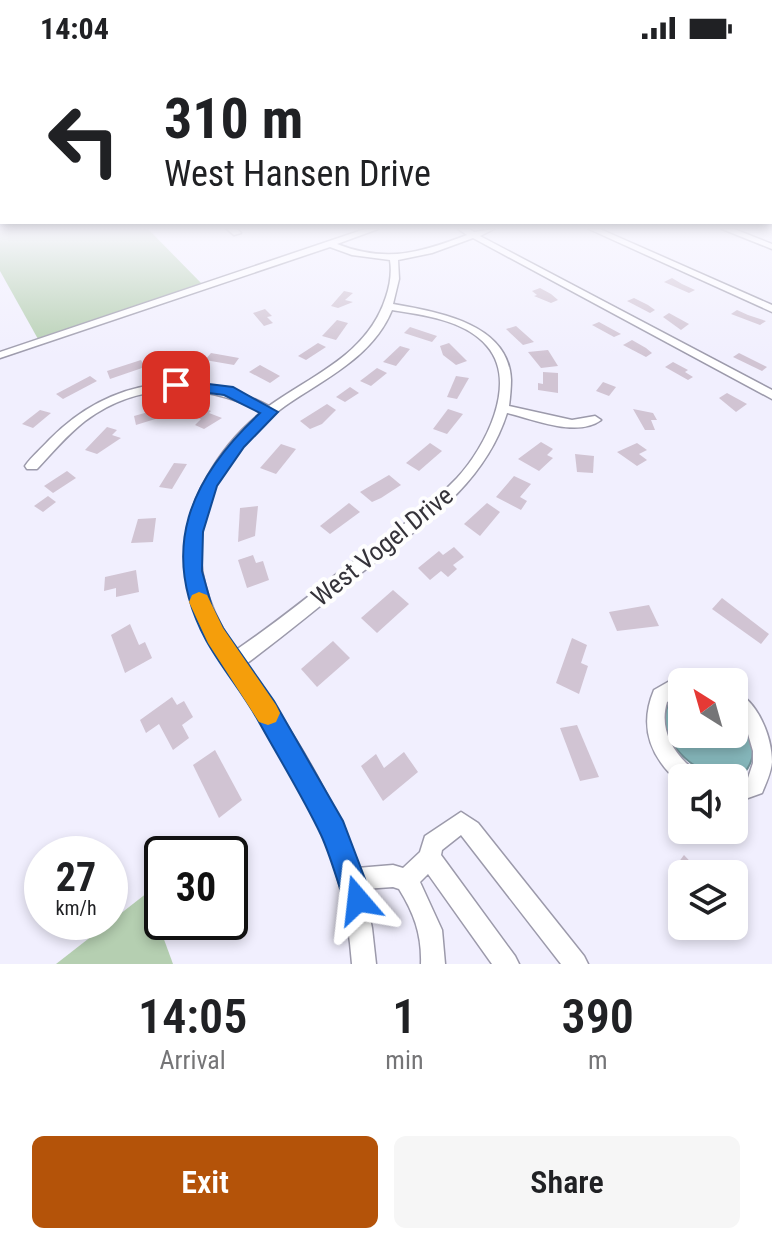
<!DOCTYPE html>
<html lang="en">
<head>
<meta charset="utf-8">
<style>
	:root { --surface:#fff; --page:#f6f6f6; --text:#202124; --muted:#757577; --accent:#b45309 }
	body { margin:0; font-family:"Roboto Condensed",sans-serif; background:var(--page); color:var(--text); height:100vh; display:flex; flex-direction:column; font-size:30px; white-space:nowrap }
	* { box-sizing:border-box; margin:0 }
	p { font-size:26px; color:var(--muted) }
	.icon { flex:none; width:44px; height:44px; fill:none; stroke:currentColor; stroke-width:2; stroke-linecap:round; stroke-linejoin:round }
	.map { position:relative; height:908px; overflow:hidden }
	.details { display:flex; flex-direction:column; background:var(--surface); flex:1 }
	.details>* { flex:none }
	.guide { position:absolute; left:0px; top:0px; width:772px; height:168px; box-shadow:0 4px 12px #0003; background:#fff; color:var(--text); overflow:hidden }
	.needle { width:52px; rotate:323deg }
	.buttons { position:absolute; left:668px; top:612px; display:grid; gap:16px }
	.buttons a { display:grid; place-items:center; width:80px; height:80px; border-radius:12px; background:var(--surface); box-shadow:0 4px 12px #0003; font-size:40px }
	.speed { position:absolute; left:24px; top:780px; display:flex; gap:16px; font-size:40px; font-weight:700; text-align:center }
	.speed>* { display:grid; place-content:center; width:104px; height:104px; border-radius:50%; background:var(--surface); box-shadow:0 4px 12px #0003; line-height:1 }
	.speed small { font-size:20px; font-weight:400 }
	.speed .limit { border:4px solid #111; border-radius:12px; background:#fff; color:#111 }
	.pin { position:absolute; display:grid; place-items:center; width:68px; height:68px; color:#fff; margin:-34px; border-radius:16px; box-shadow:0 4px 12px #0006 }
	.me { position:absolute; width:88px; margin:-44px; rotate:343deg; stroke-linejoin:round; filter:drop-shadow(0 0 6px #0008) }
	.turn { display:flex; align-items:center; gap:28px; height:168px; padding:0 32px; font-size:36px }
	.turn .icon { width:104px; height:104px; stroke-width:2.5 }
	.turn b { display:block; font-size:56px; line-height:68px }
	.eta { display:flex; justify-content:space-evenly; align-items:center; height:136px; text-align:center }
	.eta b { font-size:48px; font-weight:600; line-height:56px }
	.action { display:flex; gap:16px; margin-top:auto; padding:16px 32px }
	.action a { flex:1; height:92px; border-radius:12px; background:var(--accent); color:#fff; font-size:32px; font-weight:600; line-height:92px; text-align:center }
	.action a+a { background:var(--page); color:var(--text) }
	.status { display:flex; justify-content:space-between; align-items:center; height:56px; padding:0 40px; background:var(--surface); direction:ltr }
	.status svg { height:22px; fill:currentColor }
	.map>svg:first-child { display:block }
</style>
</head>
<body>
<div class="status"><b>14:04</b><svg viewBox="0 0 49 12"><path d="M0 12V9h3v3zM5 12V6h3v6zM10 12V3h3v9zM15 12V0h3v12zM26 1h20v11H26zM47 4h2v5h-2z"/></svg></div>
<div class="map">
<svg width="772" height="908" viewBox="0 0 772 908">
	<rect width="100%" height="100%" fill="#f1effe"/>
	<g fill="#b5cfb1">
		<polygon points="0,173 148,173 202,228 38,283 0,215"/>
		<polygon points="147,837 173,908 56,908"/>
	</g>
	<path fill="#85b6ba" stroke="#6d8f94" stroke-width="2" d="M682,637v41h52v-25c16,20 29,44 9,65 -48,17 -109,-57 -61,-81z"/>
	<g fill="#d1c4d3">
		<polygon points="672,222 682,228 695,234 689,237 664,226"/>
		<polygon points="540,232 551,238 558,244 551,247 534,240 537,239 532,235"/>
		<polygon points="344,235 353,237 345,244 353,246 338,252 331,250"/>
		<polygon points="634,242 648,249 655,254 650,257 627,245"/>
		<polygon points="265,253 272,260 267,261 273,267 264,270 253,257"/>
		<polygon points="737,254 748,259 766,265 760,269 731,258"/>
		<polygon points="669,257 689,268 681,274 663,261"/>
		<polygon points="337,264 348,267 336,284 322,280"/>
		<polygon points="599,266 621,278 614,281 592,269"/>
		<polygon points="516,270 534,286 523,289 506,273"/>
		<polygon points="410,271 437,280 432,286 404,277"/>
		<polygon points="632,284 646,292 652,297 646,301 623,289"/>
		<polygon points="318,287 326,291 306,304 298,300"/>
		<polygon points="449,287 467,305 456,309 443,299 440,290"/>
		<polygon points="400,290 410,293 396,310 383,306"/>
		<polygon points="548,294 558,310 541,312 528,296"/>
		<polygon points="185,297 186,305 157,310 157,301"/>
		<polygon points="211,297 239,302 234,309 205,304"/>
		<polygon points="739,297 767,311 762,315 733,301"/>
		<polygon points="141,304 145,311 110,323 107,315"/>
		<polygon points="673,306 688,314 685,316 693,321 688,324 665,311"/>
		<polygon points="260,309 280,320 270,327 249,316"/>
		<polygon points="377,312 387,317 371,330 360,325"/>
		<polygon points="543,316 558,317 558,337 538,334 538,327 543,328"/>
		<polygon points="90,320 97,325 63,343 56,338"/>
		<polygon points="456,320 469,322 457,343 447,341"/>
		<polygon points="603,326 616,331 609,340 596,335"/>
		<polygon points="350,331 359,337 345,346 336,341"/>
		<polygon points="727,337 747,348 736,356 719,342"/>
		<polygon points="327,348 336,354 322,368 310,373 300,365"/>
		<polygon points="166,351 168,359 136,369 134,360"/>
		<polygon points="202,351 211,355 209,357 222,362 204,373 195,369 201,363 192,360"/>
		<polygon points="448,353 463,358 447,378 433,373"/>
		<polygon points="633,353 653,357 657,364 651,364 655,374 645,374"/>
		<polygon points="40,354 51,357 33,372 22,368"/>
		<polygon points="107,371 117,374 112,379 121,382 97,398 85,394"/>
		<polygon points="541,386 553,393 547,399 553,402 539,415 518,403"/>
		<polygon points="430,387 442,395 419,415 406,407"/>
		<polygon points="637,387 647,394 639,398 647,404 637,410 617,396"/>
		<polygon points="281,388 296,393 276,418 260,412"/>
		<polygon points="575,398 594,400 593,417 577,416"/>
		<polygon points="174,407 187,408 172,433 159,431"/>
		<polygon points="67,415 76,422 53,437 44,430"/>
		<polygon points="389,419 401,429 381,442 372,446 360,436"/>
		<polygon points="514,420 531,428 520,441 527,445 521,454 496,441"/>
		<polygon points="48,440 56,446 43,456 34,450"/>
		<polygon points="349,447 360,456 330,478 320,470"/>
		<polygon points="487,447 500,456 480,480 464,468"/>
		<polygon points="258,450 255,480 238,486 240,452"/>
		<polygon points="156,462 153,486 131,487 138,463"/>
		<polygon points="454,491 464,501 453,509 457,513 448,521 441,515 430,524 418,512 439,495 443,499"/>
		<polygon points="253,499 256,507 263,505 269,524 247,532 238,504"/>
		<polygon points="136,514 139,536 116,541 116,532 104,535 105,521"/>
		<polygon points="393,534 409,548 377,577 361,562"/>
		<polygon points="722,542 769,578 761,588 712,553"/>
		<polygon points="649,549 659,570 617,575 609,556"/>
		<polygon points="130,568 139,589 145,586 152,602 125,617 111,579"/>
		<polygon points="572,582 587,589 581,607 588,610 579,638 556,627"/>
		<polygon points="333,585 350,602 317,631 301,613"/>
		<polygon points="172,641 177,649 184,645 193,661 182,669 189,682 173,694 159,668 146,677 140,664"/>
		<polygon points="577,669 599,721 580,725 560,672"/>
		<polygon points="215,694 242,744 219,762 193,709"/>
		<polygon points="404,696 418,716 383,745 361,710 376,698 384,712"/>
		<polygon points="684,799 702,818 681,818 675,811"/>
	</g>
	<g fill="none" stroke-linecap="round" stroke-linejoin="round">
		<g stroke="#9c9aab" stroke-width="3">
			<g id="minor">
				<polygon points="227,173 237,173 241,177 234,179"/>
				<path d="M365,173h13l-41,15c49,19 83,9 130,-9l-9,-6h11l5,3 20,-3 -14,7 292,154v9l-299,-161 -41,15 -34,7 1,19 -6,25c44,8 116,19 118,76 0,8 -1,18 -2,26l63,14 23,-4 6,4c-24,18 -68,-1 -94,-7 -24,76 -92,117 -151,164 -36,29 -72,59 -110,87 43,63 88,130 111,204l36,-3 10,3 17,-16 5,-16 36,-24 17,11 106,133 4,8h-27l-100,-129 -19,15 -1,5 74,101 4,8h-27l-64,-90 -8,8 22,48 3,34h-24c1,-29 -7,-51 -22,-75l-6,-2 -29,2 8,39 4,36h-24c-4,-54 -15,-103 -39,-152 -18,-39 -41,-76 -64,-111 -46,-73 -92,-139 -42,-224 14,-25 32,-47 55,-65 -57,-30 -124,-31 -177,9 -18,14 -33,32 -48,48h-10l-2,-3c7,-10 17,-18 25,-27 61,-62 143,-72 219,-33 45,-32 99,-52 117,-109 4,-12 6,-24 4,-37l-38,-5 -22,-8 -330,111v-6zM392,254c31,5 73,10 95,36 32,37 -2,102 -30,132 -34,35 -75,62 -114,91 -35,28 -70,56 -107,81 -63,-92 -40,-180 49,-244 39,-27 88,-49 107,-96z"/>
				<polygon points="589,173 600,173 772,249 772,256"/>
				<polygon points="722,173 734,173 772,188 772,193"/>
				<path d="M682,618l6,3 2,5h-8v11l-15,9c-7,23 2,44 19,61 6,5 10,7 13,15h-17v7c-31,-26 -44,-57 -28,-95z"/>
				<path d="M734,635c24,10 38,46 38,71 -1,11 -6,21 -10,31l-28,10v-20l14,-5 5,-15v-12l-5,-17 -14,-21z"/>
			</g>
		</g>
		<use href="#minor" fill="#fff" fill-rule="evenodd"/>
	</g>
	<linearGradient id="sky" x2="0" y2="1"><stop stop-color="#80b5d6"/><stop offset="0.57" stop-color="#f9f8ff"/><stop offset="1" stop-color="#f9f8ff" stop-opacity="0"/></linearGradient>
	<rect width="772" height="301" fill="url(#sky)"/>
	<path fill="#1a73e8" stroke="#114b97" stroke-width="2" d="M176,324l57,7 45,25 -34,35 -27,39 -14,46 -1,39 10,36 11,21 51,73 69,120 30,79 -4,10 -11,4 -10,-4c-10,-24 -16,-51 -27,-75 -18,-38 -41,-75 -62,-113 -15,-28 -37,-53 -53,-82 -48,-90 -16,-162 54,-227l-36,-18 -53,-7 -2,-3z"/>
	<polygon fill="#f59e0b" points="199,536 207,539 223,572 276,649 280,657 276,666 268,669 259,666 208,587 189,546 192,539"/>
	<g text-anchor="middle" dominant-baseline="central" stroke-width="8" stroke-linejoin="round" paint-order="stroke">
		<g font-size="26" fill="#35333a" stroke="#fefefe">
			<text transform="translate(382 490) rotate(-39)">West Vogel Drive</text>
		</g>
	</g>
</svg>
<div class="buttons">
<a><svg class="needle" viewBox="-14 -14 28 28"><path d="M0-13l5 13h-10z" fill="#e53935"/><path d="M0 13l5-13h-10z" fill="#757577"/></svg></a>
<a><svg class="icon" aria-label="sound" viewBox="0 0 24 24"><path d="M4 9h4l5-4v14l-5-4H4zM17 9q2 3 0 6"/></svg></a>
<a><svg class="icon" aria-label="layers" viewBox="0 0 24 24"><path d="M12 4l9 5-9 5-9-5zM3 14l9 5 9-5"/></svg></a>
</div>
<div class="speed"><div>27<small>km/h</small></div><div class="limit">30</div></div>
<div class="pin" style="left:176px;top:329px;background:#d93025"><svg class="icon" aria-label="arrive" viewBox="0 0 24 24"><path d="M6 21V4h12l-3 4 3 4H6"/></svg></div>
<svg class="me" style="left:358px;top:844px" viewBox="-20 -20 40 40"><path d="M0-17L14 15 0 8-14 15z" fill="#1a73e8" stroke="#fff" stroke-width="4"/></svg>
<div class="guide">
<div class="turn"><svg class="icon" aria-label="left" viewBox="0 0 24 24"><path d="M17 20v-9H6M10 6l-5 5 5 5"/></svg><div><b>310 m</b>West Hansen Drive</div></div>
</div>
</div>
<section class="details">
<div class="eta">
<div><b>14:05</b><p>Arrival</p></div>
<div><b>1</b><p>min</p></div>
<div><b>390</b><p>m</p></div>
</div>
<div class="action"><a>Exit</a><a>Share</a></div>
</section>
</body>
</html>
